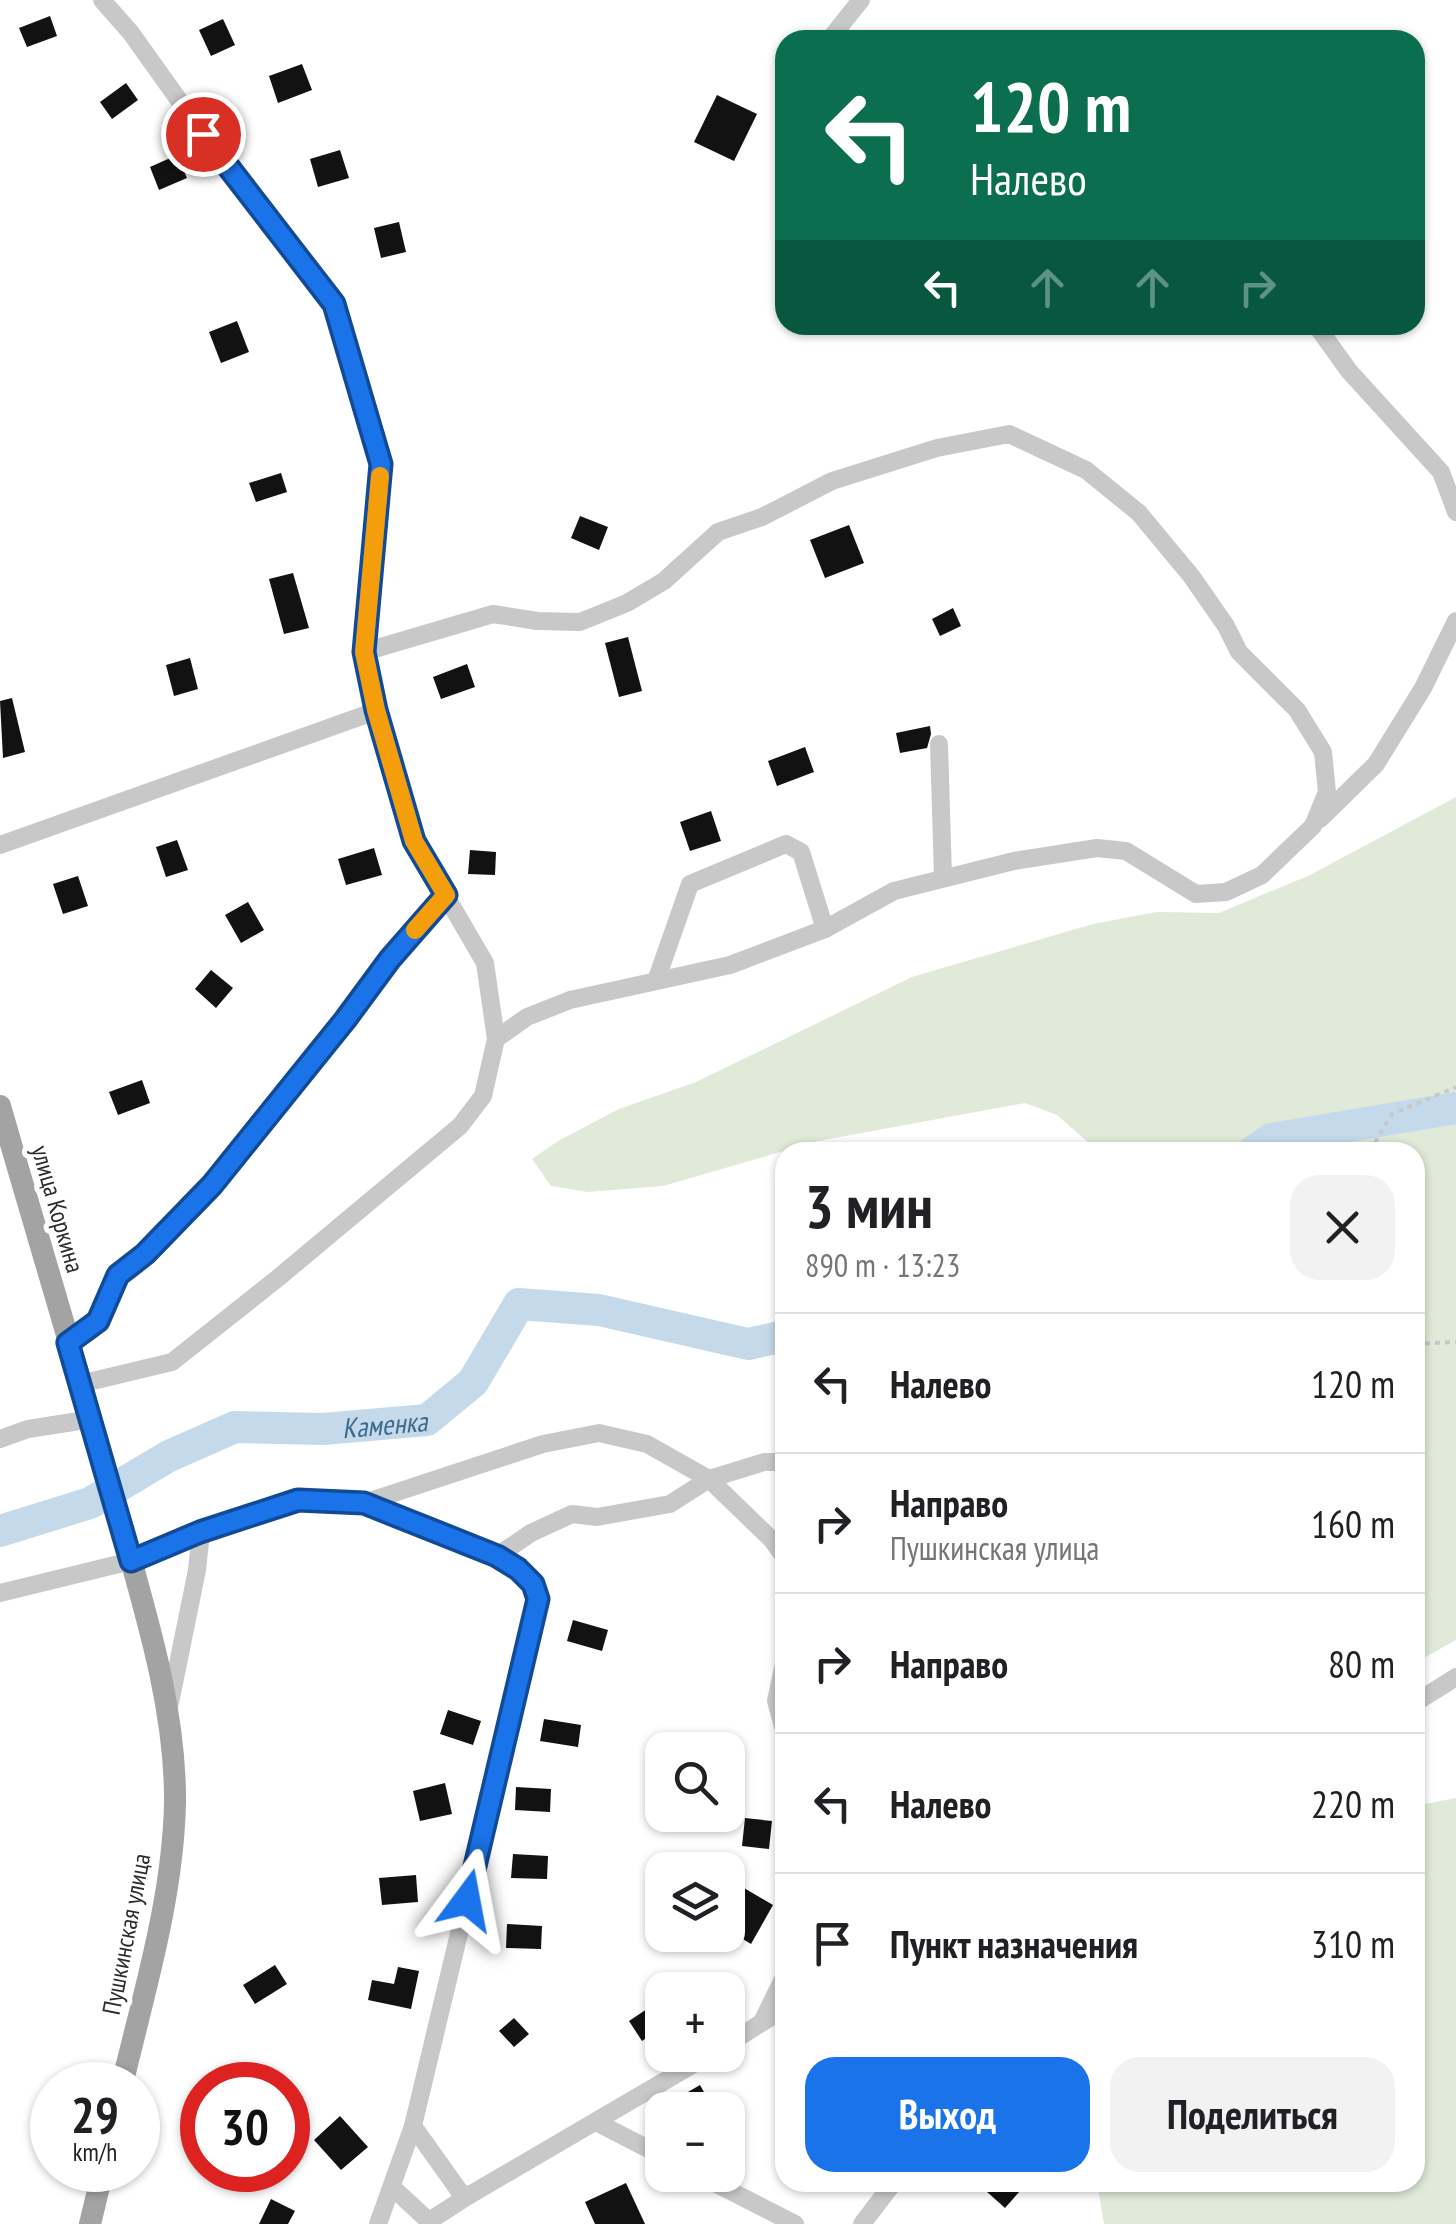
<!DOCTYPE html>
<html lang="ru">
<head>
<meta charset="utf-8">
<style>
	:root { --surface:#fff; --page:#f2f2f2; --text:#202124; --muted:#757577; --line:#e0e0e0; --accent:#1a73e8 }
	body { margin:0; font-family:"PT Sans Narrow",sans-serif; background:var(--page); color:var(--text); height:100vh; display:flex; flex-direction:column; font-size:38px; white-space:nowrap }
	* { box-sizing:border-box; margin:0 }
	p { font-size:32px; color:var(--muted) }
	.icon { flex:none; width:55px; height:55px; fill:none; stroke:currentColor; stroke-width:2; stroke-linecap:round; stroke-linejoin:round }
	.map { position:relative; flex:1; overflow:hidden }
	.side { position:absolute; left:775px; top:1142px; width:650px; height:1050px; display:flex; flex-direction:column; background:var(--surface); border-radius:30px; box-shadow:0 2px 8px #0004 }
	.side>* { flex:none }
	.banner { position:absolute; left:775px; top:30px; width:650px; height:305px; border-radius:30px; box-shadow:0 2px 8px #0004; background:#0b6e4f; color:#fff; overflow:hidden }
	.tools { position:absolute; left:645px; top:1732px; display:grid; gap:20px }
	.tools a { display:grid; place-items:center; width:100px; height:100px; border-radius:20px; background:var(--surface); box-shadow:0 2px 8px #0004; font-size:50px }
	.speed { position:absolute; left:30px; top:2062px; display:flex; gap:20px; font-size:50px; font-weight:700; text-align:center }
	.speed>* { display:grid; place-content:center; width:130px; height:130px; border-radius:50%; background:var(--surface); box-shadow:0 2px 8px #0004; line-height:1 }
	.speed small { font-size:25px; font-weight:400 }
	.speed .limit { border:15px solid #d22; background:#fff; color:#111 }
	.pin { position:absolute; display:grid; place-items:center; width:85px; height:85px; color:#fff; margin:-42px; border:5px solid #fff; border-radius:50%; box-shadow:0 2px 10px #0007 }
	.me { position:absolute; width:110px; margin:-55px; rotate:13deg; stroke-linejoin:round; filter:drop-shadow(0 0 8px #0008) }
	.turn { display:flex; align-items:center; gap:35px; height:210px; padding:0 30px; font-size:45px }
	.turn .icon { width:130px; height:130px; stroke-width:2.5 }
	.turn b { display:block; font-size:70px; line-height:85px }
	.lanes { display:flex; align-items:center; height:95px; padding:0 30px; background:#0003; justify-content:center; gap:50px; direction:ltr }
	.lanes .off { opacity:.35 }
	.round { display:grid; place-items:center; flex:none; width:105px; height:105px; border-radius:30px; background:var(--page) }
	.overview { display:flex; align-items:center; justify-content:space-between; height:170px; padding:0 30px }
	h1 { font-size:60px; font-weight:700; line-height:75px }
	.button { display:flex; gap:20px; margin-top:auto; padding:20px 30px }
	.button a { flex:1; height:115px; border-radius:30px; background:var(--accent); color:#fff; font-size:40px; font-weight:700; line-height:115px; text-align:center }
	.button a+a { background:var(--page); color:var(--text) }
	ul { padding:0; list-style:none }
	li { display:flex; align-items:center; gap:30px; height:140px; padding:0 30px; border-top:2px solid var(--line) }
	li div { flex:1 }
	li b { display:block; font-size:38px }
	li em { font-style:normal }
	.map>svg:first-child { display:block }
</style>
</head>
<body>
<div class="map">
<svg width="1456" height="2224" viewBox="0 0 1456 2224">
	<rect width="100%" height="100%" fill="#fff"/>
	<g fill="#e1ead8">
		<polygon points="1456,797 1456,1640 1415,1663 1415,1152 1099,1152 1057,1115 1025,1103 818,1141 663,1186 588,1192 551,1186 532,1159 558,1141 619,1109 696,1082 912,977 1093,924 1157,912 1219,913 1310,875"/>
		<polygon points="1456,1798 1456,2224 1104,2224 1097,2183 1415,2182 1415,1806"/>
	</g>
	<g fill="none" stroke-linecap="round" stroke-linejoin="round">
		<g stroke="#c4daea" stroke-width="32">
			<polyline points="1253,1152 1271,1139 1456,1108"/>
			<path id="s1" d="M0,1531l90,-28 79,-47 66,-29 88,2 104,-9 46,-38 46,-78 80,6 149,34 37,-8"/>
		</g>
	</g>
	<g fill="#121212">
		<polygon points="50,16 57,36 27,47 19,28"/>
		<polygon points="223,19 235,45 211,56 199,30"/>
		<polygon points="302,64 312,90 278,103 269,76"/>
		<polygon points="126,83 138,100 112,119 100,102"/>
		<polygon points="717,95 757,114 734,161 694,142"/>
		<polygon points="340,150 349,178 318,187 310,159"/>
		<polygon points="177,155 187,178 159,190 150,167"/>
		<polygon points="399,222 406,252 381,258 374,228"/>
		<polygon points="237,321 249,352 221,363 209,332"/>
		<polygon points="281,473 287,492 256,502 249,483"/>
		<polygon points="580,516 608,527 599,550 571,538"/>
		<polygon points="849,525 864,563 825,578 810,540"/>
		<polygon points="293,573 309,628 284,634 269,579"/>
		<polygon points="953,608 961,626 940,636 932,619"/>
		<polygon points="628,637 642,691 619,697 605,643"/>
		<polygon points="190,658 198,689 174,696 166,665"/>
		<polygon points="467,664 475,687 441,699 433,677"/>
		<polygon points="12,698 25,752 3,758 0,701"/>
		<polygon points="930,726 931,734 927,748 900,753 896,733"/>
		<polygon points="805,747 814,772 777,786 768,761"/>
		<polygon points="711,811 721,841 690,851 680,822"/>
		<polygon points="177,840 188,870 166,877 156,847"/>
		<polygon points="374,848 382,875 346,885 338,859"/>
		<polygon points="470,850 496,852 495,875 468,874"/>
		<polygon points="78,876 88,906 63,914 53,884"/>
		<polygon points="248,902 264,930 241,943 225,915"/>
		<polygon points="211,970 233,988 216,1008 195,989"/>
		<polygon points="142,1080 150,1103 118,1115 109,1092"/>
		<polygon points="573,1620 608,1630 602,1651 567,1641"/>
		<polygon points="448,1710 481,1721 473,1745 440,1734"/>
		<polygon points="544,1719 581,1725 578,1747 540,1741"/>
		<polygon points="445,1783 452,1814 420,1821 413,1791"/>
		<polygon points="516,1787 551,1789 550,1812 515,1810"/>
		<polygon points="745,1818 772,1821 769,1849 742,1846"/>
		<polygon points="513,1854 548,1856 547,1879 511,1878"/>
		<polygon points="416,1875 418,1902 382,1905 379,1878"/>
		<polygon points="744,1888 773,1905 751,1944 728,1930 728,1917"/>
		<polygon points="507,1924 542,1926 541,1949 506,1948"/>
		<polygon points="275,1965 287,1984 255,2004 243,1985"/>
		<polygon points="398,1967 419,1971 411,2009 368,2000 372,1980 394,1984"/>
		<polygon points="662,1999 662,2027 642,2041 629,2021"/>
		<polygon points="514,2018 529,2034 514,2047 499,2031"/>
		<polygon points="700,2085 714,2110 683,2110 676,2099"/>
		<polygon points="340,2116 368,2147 341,2170 314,2140"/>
		<polygon points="976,2182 1010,2182 1020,2191 1005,2208"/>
		<polygon points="626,2183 645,2224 595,2224 585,2202"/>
		<polygon points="271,2199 295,2211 288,2224 259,2224"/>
	</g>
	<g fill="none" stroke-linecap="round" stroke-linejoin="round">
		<g stroke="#c8c8c8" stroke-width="4" stroke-dasharray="5 5" stroke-linecap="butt">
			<polyline points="1358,1152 1373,1146 1392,1114 1456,1087"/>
			<polyline points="1415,1344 1456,1342"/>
		</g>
		<g stroke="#c8c8c8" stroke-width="18">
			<polyline points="829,40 861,0"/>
			<polyline points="1316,325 1349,371 1441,472 1456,512"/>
			<polyline points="364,652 493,614 537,621 580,622 627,603 664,581 718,532 762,517 832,481 937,448 1009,434 1086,470 1139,513 1192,577 1226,626 1239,652 1297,710 1323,752 1327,792 1313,826 1262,875 1226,892 1196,894 1126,851 1097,848 1014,861 894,891 825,929 730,965 570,1000 527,1017 496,1039"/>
			<polyline points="939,744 943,877"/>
			<polyline points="1320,819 1376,764 1423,688 1456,621"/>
			<polyline points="0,845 376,711"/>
			<polyline points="656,981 690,884 786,844 801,852 825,929"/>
			<polyline points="68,1343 98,1321 118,1275 145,1254 212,1185 345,1021 390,959 446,895"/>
			<polyline points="80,1384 172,1362 278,1278 460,1126 483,1096 496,1039 485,963 414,841 376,711 364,652 381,464 334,304 203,134 131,33 102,0"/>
			<polyline points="0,1439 28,1429 92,1419"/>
			<path d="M364,1503c43,17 118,39 152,65 12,8 18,18 23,31l-126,527 -35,98"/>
			<polyline points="497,1556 531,1533 572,1514 597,1517 670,1504 709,1479 772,1540 785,1558"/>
			<polyline points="0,1593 131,1561 201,1532"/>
			<polyline points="785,1659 776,1701 785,1734"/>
			<polyline points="170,1703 197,1570 201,1532 298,1500 364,1503 543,1444 599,1433 647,1444 709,1479 764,1462 785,1462"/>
			<polyline points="1415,1703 1456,1677"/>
			<polyline points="763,2020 785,1975"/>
			<polyline points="728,2044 785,2008"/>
			<polyline points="596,2122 662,2156"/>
			<polyline points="413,2126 460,2192 468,2196 709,2055"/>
			<polyline points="699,2175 795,2224"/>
			<polyline points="392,2187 432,2224"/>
			<polyline points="429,2221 468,2196"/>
			<polyline points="862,2224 894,2182"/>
		</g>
		<g stroke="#a3a3a3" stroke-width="22">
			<path d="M0,1106c40,139 82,276 120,415 25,90 56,187 55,282 -2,95 -31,189 -53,282"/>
			<polyline points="90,2224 103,2170"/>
		</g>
	</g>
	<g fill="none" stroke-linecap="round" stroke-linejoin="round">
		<g stroke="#114b97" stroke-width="25">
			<polyline id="route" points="203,134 334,304 381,464 364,652 376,710 414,841 446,895 390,959 345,1020 212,1185 145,1254 118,1275 98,1321 68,1343 131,1561 200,1532 298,1500 364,1503 497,1556 518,1569 533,1584 538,1599 467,1900"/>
		</g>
		<use href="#route" stroke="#1a73e8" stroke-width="18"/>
		<polyline stroke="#f59e0b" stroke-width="18" points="380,476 364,652 376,710 414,841 446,895 415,930"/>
	</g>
	<g text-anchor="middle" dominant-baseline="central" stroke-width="10" stroke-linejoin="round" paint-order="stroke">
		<g font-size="25" fill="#2b2b2b" stroke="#fff">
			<text transform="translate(58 1209) rotate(74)">улица Коркина</text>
			<text transform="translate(126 1934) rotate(-79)">Пушкинская улица</text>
		</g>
		<g font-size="28" font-style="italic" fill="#3b6a8c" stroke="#fff">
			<text stroke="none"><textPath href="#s1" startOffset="408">Каменка</textPath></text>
		</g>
	</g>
</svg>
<div class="tools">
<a><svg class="icon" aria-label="search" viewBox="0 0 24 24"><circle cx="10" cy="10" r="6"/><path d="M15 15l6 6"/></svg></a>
<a><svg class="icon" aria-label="layers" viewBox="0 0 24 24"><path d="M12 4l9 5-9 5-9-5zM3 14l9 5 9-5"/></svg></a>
<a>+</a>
<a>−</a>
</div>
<div class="speed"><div>29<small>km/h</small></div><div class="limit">30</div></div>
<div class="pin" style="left:203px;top:134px;background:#d93025"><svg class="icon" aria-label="arrive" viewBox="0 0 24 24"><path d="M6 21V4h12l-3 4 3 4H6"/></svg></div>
<svg class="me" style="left:467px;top:1900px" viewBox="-20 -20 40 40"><path d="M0-17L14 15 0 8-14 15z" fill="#1a73e8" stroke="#fff" stroke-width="4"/></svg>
<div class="banner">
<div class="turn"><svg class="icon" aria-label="left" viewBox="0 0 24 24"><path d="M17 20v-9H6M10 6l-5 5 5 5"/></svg><div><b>120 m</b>Налево</div></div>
<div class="lanes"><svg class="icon" aria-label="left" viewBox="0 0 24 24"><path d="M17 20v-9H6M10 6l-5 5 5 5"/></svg><svg class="icon off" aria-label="ahead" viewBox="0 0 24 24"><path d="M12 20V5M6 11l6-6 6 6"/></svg><svg class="icon off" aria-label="ahead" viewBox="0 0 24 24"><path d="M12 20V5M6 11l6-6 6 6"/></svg><svg class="icon off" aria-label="right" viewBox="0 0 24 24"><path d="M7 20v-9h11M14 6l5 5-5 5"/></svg></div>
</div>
<section class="side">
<div class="overview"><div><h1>3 мин</h1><p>890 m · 13:23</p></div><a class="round"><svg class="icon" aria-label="close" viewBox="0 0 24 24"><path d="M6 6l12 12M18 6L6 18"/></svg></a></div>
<ul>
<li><svg class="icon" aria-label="left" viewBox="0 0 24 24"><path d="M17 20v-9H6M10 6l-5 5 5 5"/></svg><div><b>Налево</b></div><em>120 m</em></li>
<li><svg class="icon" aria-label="right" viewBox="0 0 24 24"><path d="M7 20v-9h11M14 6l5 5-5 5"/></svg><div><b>Направо</b><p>Пушкинская улица</p></div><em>160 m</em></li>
<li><svg class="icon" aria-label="right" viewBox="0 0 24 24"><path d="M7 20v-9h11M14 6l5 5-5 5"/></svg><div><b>Направо</b></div><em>80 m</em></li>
<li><svg class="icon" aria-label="left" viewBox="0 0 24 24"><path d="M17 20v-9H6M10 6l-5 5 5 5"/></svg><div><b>Налево</b></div><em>220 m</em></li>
<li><svg class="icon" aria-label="arrive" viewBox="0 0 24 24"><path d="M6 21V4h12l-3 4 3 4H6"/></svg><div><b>Пункт назначения</b></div><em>310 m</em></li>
</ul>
<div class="button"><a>Выход</a><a>Поделиться</a></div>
</section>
</div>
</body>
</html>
